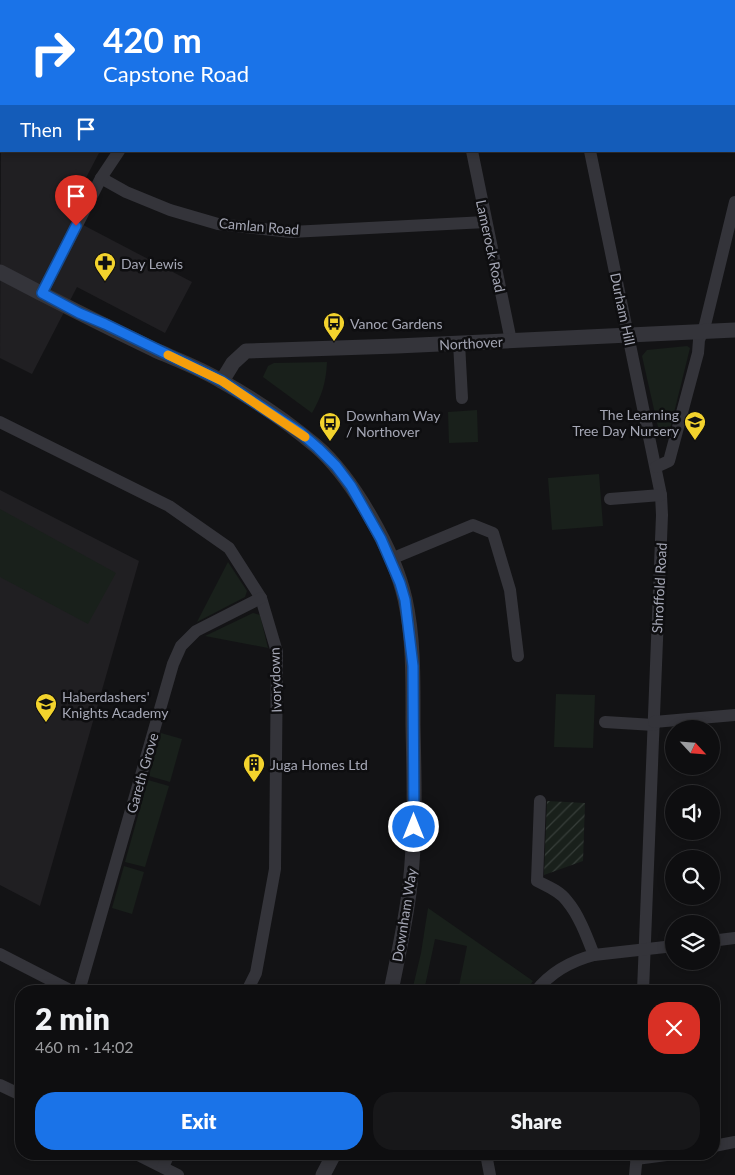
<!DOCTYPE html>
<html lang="en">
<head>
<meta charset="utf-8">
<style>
	:root { --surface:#0e0e10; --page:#171719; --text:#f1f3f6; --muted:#9b9c9f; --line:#2e2e30; --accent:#1a73e8 }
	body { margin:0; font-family:Lato,sans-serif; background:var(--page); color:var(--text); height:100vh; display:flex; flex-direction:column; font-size:19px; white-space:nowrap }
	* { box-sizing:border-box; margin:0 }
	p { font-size:16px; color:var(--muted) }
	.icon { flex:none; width:28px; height:28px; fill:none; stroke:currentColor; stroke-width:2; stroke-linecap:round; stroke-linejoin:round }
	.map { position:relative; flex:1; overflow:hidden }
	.panel { position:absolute; left:15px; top:985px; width:705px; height:175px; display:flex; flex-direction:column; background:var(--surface); border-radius:20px; box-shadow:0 2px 8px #0003,0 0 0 1px var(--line) }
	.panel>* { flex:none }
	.guide { position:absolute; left:0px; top:0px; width:735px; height:152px; box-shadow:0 2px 8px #0003,0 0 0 1px var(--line); background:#1a73e8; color:#fff; overflow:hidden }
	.needle { width:32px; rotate:116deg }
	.buttons { position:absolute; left:665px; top:720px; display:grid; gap:10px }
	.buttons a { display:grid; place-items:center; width:55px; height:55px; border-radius:50%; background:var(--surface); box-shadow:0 2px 8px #0003,0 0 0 1px var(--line); font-size:25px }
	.pin { position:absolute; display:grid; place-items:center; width:42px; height:42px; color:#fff; margin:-51px -21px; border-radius:50% 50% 50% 0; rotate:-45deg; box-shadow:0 0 5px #0007 }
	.pin .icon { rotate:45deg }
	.me { position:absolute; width:55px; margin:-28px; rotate:0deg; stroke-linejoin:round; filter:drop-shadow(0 0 4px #0008) }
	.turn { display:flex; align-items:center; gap:18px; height:105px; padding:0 20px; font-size:22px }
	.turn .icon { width:65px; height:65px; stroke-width:2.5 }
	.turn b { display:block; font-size:35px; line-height:42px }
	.then { display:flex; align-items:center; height:48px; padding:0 20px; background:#0003; gap:10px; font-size:19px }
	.round { display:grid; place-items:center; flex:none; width:52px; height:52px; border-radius:20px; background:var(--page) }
	.headline { display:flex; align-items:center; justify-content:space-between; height:85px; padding:0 20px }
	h1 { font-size:30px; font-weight:800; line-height:38px }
	.button { display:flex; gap:10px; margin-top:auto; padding:10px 20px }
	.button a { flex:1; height:58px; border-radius:20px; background:var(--accent); color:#fff; font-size:20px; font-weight:800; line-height:58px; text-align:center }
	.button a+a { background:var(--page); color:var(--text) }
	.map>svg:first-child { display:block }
</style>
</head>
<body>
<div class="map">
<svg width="735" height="1175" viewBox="0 0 735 1175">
	<defs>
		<pattern id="garden-furrows" width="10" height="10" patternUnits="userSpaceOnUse" patternTransform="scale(1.25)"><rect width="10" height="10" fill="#19201b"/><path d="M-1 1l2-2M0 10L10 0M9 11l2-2" fill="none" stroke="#373e3a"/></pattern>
	</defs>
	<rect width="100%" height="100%" fill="#131315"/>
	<g fill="#201f22">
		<polygon points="1,142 1,151 100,151 66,216 192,282 165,333 77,287 32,374 0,358"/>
		<polygon points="0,490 139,561 40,906 0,885"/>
	</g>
	<g fill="#19201b">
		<polygon points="687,346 690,348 669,433 664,437 660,436 642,356 647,350"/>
		<path d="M327,362c-1,21 -5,33 -15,51l-49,-36 5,-11 6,-3z"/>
		<polygon points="477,410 478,442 449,443 448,412"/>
		<polygon points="599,474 603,526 552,530 548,478"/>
		<polygon points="0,509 116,573 88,624 0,577"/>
		<polygon points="228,562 247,591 245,597 197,622"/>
		<polygon points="253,613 260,615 268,648 205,636"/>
		<polygon points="556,694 595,695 593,748 554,747"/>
		<polygon points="161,733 182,739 170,782 149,776"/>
		<polygon points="148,780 169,786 145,867 125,862"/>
		<polygon points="124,866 144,872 132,914 112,908"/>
		<polygon points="428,908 533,981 526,991 458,991 467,946 435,939 424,991 412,991 421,953"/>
	</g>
	<polygon fill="url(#garden-furrows)" points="547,801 585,803 583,861 544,875"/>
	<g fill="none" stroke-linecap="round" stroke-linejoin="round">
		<g stroke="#34343a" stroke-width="12">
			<polyline points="441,0 441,1"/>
			<polyline points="559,0 559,1"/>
			<polyline points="680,0 701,1"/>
			<polyline points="84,1 84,0"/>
			<polyline points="231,1 232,0"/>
			<polyline points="663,1 673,0"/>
			<polyline points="734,4 735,5"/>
			<polyline points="0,127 1,125"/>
			<polyline points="472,151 511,341"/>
			<polyline points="590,151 661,495 662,515 643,991"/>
			<polyline points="101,178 126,192 170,210 218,224 291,232 486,222"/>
			<polyline points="42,293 101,178 119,151"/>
			<polyline points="459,343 462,398"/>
			<polyline points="0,422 169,506 229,548 261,598 277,652 275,869 256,973 247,991"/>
			<polyline points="656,467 669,461 698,353 699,340 705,325 735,202"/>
			<polyline points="610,499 661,495"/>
			<polyline points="391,559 473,525 493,533 510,590 518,656"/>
			<polyline points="605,722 654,725"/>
			<polyline points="654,722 735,715"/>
			<path d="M540,801l-3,80c10,5 23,10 30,20 12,14 20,36 27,54"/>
			<polyline points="711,941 735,938"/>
			<polyline points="0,954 72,991"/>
			<polyline points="79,991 173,664 181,646 196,631 261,598"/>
			<path d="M536,991c15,-19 35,-30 58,-36l80,-9"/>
			<polyline points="0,1085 21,1095"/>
			<polyline points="714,1146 735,1142"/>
			<polyline points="136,1154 178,1175"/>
			<polyline points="486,1154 490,1175"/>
			<polyline points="636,1159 674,1154"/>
			<polyline points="163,1167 169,1154"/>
			<polyline points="635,1175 637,1154"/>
		</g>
		<g stroke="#34343a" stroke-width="15">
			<path d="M0,272c51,27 103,53 155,78 23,10 47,19 68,32 32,18 66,41 93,64 37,32 78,105 89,153 9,41 8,84 8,126 1,53 3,107 -3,160 -4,36 -12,71 -19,106"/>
			<polyline points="222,381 233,363 246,351 397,346 735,330"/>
			<polyline points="323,1175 334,1154"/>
		</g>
	</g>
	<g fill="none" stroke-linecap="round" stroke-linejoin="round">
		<g stroke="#114b97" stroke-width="12">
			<polyline id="route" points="76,226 42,293 79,313 105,324 222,381 301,433 318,448 336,466 351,486 381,539 400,583 405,600 413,666 414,827"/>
		</g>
		<use href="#route" stroke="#1a73e8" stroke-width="9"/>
		<polyline stroke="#f59e0b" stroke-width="9" points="168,355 222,381 305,437"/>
	</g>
	<defs>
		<g id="pharmacy-pin" transform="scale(1.125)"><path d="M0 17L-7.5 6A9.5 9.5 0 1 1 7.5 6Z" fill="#f3d32d" stroke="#0e0e10"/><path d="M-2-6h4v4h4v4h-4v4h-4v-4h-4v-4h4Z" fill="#111"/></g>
		<g id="bus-pin" transform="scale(1.125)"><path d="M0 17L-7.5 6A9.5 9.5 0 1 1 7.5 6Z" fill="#f3d32d" stroke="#0e0e10"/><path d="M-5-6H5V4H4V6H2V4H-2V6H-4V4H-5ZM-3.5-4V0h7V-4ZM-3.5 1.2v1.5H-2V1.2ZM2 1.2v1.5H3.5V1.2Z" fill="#111"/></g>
		<g id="school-pin" transform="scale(1.125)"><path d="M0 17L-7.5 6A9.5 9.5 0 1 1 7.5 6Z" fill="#f3d32d" stroke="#0e0e10"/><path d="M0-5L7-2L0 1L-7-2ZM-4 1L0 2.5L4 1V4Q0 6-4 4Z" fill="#111"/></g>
		<g id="building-pin" transform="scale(1.125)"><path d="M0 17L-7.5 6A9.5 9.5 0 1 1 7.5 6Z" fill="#f3d32d" stroke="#0e0e10"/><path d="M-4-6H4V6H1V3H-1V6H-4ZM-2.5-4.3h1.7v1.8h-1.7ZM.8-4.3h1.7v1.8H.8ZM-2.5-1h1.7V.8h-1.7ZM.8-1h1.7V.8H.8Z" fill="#111"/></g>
	</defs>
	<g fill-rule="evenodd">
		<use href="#pharmacy-pin" x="105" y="263"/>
		<use href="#bus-pin" x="334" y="323"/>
		<use href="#school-pin" x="695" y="422"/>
		<use href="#bus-pin" x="330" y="423"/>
		<use href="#school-pin" x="46" y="704"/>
		<use href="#building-pin" x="254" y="764"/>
	</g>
	<g text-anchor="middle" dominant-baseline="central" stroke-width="5" stroke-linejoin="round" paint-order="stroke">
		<g font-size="14" fill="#a5a7b5" stroke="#0e0e10">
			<text transform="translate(259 226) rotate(5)">Camlan Road</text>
			<text transform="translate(491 246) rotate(78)">Lamerock Road</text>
			<text transform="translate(623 309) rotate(78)">Durham Hill</text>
			<text transform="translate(471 343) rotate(-3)">Northover</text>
			<text transform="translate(659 588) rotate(-87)">Shroffold Road</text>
			<text transform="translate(275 680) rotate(-92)">Ivorydown</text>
			<text transform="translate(142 773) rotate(-74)">Gareth Grove</text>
			<text transform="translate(404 915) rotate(-81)">Downham Way</text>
		</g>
		<g font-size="14" fill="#a5a7b5" stroke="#0e0e10" text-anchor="start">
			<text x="121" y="263">Day Lewis</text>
			<text x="350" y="323">Vanoc Gardens</text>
			<text x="679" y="414" text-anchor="end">The Learning<tspan x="679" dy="16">Tree Day Nursery</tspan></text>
			<text x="346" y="415">Downham Way<tspan x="346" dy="16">/ Northover</tspan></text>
			<text x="62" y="696">Haberdashers'<tspan x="62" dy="16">Knights Academy</tspan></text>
			<text x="270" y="764">Juga Homes Ltd</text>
		</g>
	</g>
</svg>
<div class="buttons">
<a><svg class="needle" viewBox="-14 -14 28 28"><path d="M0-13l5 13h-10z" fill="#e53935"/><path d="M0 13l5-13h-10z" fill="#9b9c9f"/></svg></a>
<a><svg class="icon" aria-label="sound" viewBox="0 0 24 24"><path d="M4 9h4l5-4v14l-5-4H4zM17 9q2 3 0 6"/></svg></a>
<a><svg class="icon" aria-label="search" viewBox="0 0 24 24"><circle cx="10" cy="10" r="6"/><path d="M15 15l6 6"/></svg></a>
<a><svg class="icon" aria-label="layers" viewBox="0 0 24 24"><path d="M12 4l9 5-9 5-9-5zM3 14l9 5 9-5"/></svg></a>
</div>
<div class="pin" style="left:76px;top:226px;background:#d93025"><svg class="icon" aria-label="arrive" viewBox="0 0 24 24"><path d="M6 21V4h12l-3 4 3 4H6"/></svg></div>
<svg class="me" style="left:414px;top:827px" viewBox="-20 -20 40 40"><circle r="17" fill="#1a73e8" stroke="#fff" stroke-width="3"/><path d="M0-11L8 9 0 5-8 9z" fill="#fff"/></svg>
<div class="guide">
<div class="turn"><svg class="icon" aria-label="right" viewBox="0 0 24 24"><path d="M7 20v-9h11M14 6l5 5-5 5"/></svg><div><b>420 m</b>Capstone Road</div></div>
<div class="then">Then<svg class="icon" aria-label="arrive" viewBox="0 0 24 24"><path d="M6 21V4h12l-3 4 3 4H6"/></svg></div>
</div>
<section class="panel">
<div class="headline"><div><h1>2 min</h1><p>460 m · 14:02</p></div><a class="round" style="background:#d93025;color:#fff"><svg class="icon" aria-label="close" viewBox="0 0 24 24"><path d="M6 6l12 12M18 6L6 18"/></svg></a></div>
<div class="button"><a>Exit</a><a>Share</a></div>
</section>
</div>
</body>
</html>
